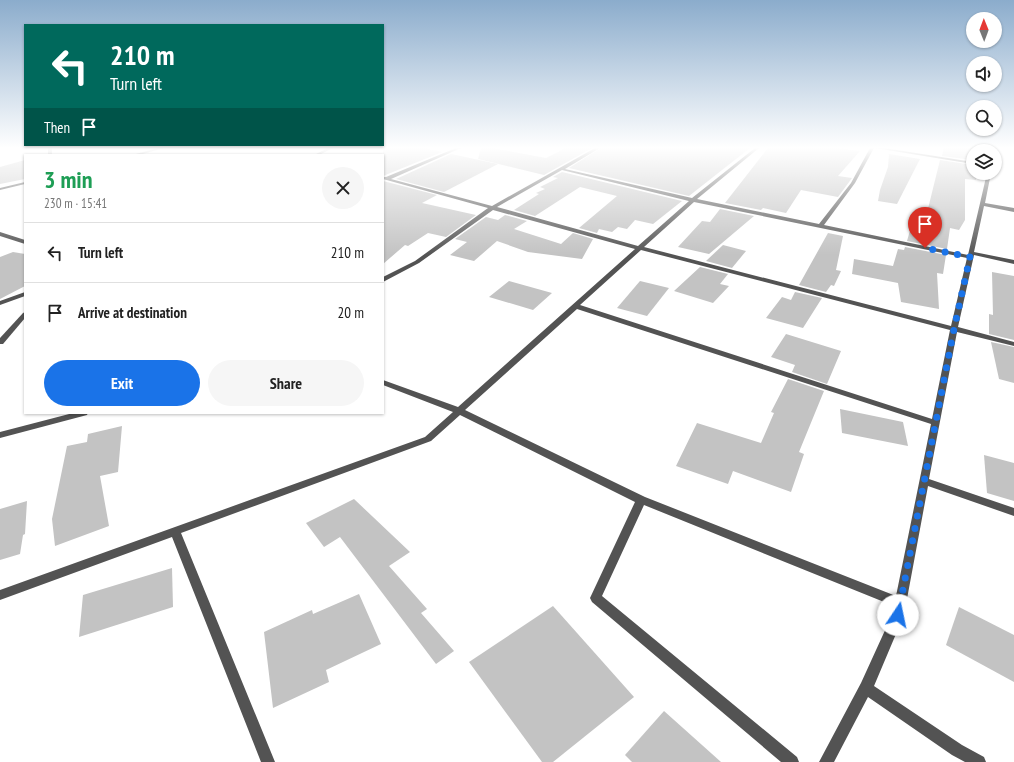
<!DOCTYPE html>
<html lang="en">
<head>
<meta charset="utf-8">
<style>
	:root { --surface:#fff; --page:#f6f6f6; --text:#222; --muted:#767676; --line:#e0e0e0; --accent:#1a73e8 }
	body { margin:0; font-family:"PT Sans Narrow",sans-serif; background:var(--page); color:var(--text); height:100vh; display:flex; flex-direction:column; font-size:15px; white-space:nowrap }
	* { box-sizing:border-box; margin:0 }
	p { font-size:13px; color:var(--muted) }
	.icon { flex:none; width:22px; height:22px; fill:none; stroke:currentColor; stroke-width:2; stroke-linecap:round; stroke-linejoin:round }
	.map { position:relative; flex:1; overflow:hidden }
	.details { position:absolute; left:24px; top:154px; width:360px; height:260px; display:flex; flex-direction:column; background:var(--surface); border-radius:0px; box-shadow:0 1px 3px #0004 }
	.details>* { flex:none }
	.hud { position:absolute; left:24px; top:24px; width:360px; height:122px; border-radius:0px; box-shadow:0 1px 3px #0004; background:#00695c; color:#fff; overflow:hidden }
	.needle { width:26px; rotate:359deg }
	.buttons { position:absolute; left:966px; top:12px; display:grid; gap:8px }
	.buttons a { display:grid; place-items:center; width:36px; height:36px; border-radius:50%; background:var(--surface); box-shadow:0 1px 3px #0004; font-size:20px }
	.pin { position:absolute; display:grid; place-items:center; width:34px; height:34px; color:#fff; margin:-41px -17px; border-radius:50% 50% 50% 0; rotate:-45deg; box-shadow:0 0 4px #0007 }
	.pin .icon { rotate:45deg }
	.me { position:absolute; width:44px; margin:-22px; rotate:11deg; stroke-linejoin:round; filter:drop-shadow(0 0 3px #0008) }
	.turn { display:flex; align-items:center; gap:14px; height:84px; padding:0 20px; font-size:18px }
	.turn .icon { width:52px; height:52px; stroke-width:2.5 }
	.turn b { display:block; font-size:28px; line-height:34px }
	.then { display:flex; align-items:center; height:38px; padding:0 20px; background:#0003; gap:8px; font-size:15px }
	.round { display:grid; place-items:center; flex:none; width:42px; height:42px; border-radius:21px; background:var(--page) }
	.head { display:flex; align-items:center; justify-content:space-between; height:68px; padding:0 20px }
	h1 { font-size:24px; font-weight:800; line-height:30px; color:#1e9e55 }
	.action { display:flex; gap:8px; margin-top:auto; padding:8px 20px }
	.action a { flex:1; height:46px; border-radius:24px; background:var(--accent); color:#fff; font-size:16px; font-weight:800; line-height:46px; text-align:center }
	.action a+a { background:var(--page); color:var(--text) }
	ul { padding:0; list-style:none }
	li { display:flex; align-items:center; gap:12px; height:60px; padding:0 20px; border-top:1px solid var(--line) }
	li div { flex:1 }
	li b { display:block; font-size:15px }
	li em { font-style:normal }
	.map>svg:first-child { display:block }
</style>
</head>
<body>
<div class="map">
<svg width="1014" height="762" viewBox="0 0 1014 762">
	<rect width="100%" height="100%" fill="#fff"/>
	<g fill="#c3c3c3">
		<polygon points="383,148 423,148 442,152 383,176"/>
		<polygon points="481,148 492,148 546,158 560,151 564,148 592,148 544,175 478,159"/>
		<polygon points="601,148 750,148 689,196 569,168"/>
		<polygon points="768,148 836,148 860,151 838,176 852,178 838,197 801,190 786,213 763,208 761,210 725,203"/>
		<polygon points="944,148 976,148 976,151 973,151 973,160 942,156"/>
		<polygon points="451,154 498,164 444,192 396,179"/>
		<polygon points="889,154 920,159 897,204 878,201 880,190 888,167"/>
		<polygon points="25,160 25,179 0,184 0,167"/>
		<polygon points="940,160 973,165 973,173 976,173 976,180 965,179 965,220 959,230 950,228 947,249 907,241 911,227 923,229"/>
		<polygon points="562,172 682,201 653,224 635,220 627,229 618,227 612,232 599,229 597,233 579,228 617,196 580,187 535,216 514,210 539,194 536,193 545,189 540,187 558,178 553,177"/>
		<polygon points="383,181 437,195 422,203 476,215 446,237 428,233 408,246 405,245 383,264"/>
		<polygon points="720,209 754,216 709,254 678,247 702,221 710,222"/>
		<polygon points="505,215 527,221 514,229 561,244 573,233 593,239 582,259 528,252 497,241 474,261 450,255 467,242 455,239 486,217 498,220"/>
		<polygon points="828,233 843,236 836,270 841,271 834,286 831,285 826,292 799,285"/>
		<polygon points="723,245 746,251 732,268 706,261"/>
		<polygon points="905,247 946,255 943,274 937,273 939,309 901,302 898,283 852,274 854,259 893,266 898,249 904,250"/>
		<polygon points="13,252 25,254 25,286 0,299 0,257"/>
		<polygon points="700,267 728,274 720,284 729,286 713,303 674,291"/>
		<polygon points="992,272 1014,276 1014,340 989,334 989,314 993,315"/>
		<polygon points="509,281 552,293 533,310 489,297"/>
		<polygon points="640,281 669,288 647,316 617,308"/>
		<polygon points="795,292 822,298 803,328 766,318 782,297 791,300"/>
		<polygon points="786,334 841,351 827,384 792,372 795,365 771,357"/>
		<polygon points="991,342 1014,347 1014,383 999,379"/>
		<polygon points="788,379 824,391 799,452 804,454 791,492 733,471 728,484 676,466 697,423 761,443 774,413 771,412"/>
		<polygon points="840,409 903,422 908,446 842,433"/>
		<polygon points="122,426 118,472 100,476 109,526 55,546 52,519 67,446 87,442 88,434"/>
		<polygon points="984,455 1014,463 1014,501 987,493"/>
		<polygon points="354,499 410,552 389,566 427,609 421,613 454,651 436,664 340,537 324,547 306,523"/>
		<polygon points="27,501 25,534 23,535 20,554 0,560 0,509"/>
		<polygon points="172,568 173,607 79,637 83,595"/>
		<polygon points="359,594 381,644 326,670 329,682 273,708 264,632 312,610 313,614"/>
		<polygon points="553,606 634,697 553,762 542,762 469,662"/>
		<polygon points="959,607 1014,635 1014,682 946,645"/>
		<polygon points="664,711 721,762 632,762 625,755"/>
	</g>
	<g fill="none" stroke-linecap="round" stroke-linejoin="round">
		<g fill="#535353" fill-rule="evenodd">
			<rect x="48" y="148" width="4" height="7"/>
			<polygon points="158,148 164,148 139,155 132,155"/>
			<path d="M456,148h5l-70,31 101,27 103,-58h5l-35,21 127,29 63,-50h4l-62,51 122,25 32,-41 19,-35h4l-19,35 -31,42 144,30 19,-82h4l-6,30 29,5v4l-30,-6 -10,46 40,8v4l-40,-9 -16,72 56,15v4l-57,-14 -28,147 85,29v8l-86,-30 -24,129 -30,71 88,59 22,12 2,5h-21l-13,-7 -84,-58 -34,65h-15l42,-79 31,-68 2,-9 -250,-101 -42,91 195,161 2,5h-18l-189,-160 -2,-4 45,-96 -175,-87 -29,26 -250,92 94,229h-14l-89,-225 -172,63v-10l425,-153 28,-25 -70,-27v-5l75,27 177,-158 -142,-39 -74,53 -36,19v-5l32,-16 73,-53 -105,-29v-2h3zM562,170l127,31 -51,45 -141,-39zM694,202l273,56 -16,68 -307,-79zM641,250l309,80 -18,89 -352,-114zM577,309l354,115 -35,172 -251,-99 -180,-87z"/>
			<polygon points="875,148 884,148 973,162 973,164"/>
			<polygon points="25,182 25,184 0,190 0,188"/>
			<polygon points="0,232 25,240 25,244 0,236"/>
			<polygon points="25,312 25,318 3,344 0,344 0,338 23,313"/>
			<polygon points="73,413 88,413 87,415 0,438 0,432"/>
		</g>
		<g fill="#535353" fill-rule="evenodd">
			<polygon points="328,148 333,148 319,155 314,155"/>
			<polygon points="25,292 25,296 0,305 0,301"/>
		</g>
	</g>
	<linearGradient id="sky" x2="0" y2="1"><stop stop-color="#8baccc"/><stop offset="0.58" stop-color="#fff"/><stop offset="1" stop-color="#fff" stop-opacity="0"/></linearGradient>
	<rect width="1014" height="255" fill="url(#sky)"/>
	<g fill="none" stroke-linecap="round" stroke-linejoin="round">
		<polyline stroke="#1a73e8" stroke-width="7" stroke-dasharray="0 12.6" points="898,615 954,329 970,257 925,248"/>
	</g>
</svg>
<div class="buttons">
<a><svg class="needle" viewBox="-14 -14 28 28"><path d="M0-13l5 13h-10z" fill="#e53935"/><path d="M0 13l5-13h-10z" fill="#767676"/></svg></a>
<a><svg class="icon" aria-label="sound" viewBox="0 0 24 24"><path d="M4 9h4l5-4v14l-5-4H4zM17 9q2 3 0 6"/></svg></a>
<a><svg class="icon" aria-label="search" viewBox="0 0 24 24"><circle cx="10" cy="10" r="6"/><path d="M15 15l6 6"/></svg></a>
<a><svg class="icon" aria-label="layers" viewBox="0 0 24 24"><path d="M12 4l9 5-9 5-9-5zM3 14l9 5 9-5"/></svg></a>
</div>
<div class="pin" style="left:925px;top:248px;background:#d93025"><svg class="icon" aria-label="arrive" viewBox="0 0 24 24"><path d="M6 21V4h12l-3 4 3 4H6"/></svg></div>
<svg class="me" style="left:898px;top:615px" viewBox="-20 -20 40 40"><circle r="19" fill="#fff"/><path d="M0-13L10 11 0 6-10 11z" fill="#1a73e8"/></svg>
<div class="hud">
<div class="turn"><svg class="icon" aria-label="left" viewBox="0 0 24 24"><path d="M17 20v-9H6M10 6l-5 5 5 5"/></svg><div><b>210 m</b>Turn left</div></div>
<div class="then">Then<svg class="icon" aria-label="arrive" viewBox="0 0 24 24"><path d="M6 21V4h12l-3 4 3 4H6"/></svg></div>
</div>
<section class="details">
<div class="head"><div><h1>3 min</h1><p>230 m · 15:41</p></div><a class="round"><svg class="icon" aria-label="close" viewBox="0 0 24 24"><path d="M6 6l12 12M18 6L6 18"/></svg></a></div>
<ul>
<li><svg class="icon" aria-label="left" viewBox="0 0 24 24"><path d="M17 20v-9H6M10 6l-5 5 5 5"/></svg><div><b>Turn left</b></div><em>210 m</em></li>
<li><svg class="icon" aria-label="arrive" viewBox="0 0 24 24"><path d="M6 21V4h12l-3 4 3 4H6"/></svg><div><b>Arrive at destination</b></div><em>20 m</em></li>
</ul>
<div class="action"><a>Exit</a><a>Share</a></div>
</section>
</div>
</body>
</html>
